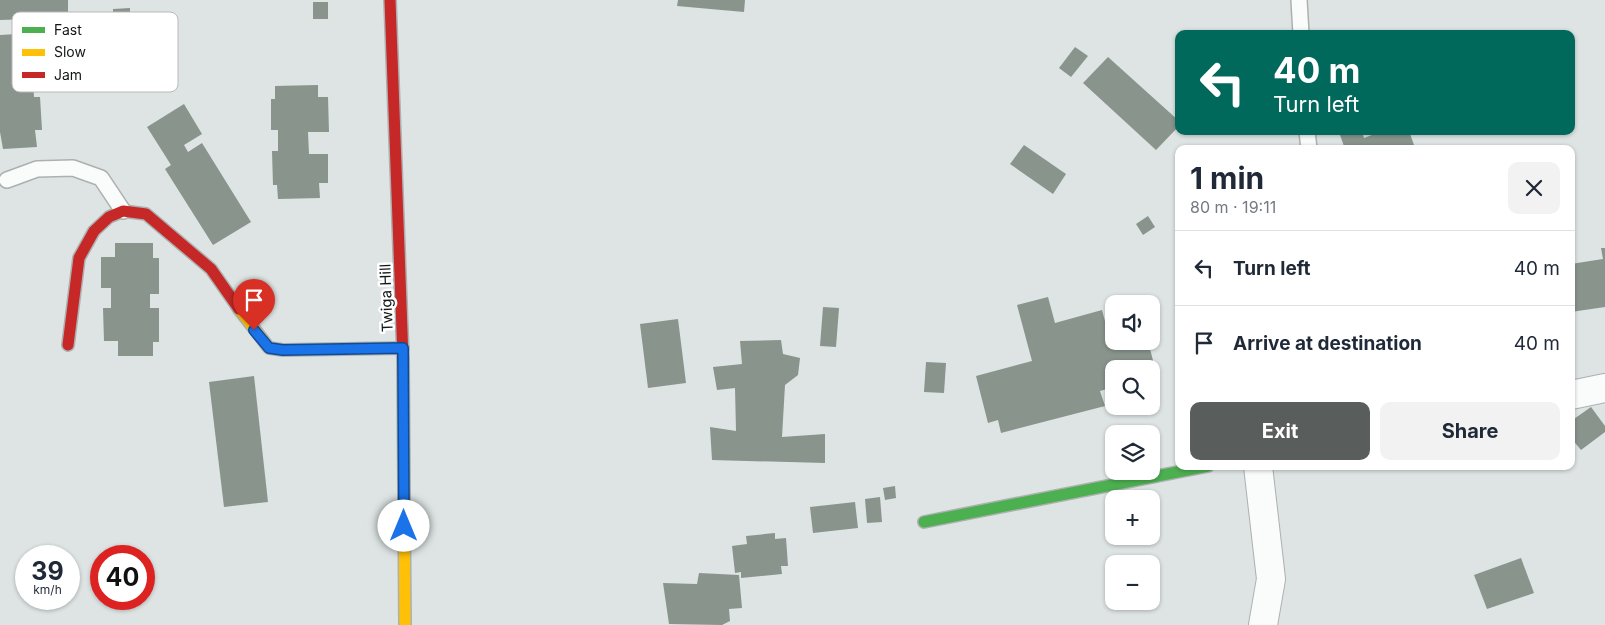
<!DOCTYPE html>
<html lang="en">
<head>
<meta charset="utf-8">
<style>
	:root { --surface:#fff; --page:#f2f2f3; --text:#1f2937; --muted:#747a83; --line:#e0e1e3; --accent:#595e5d }
	body { margin:0; font-family:Inter,sans-serif; background:var(--page); color:var(--text); height:100vh; display:flex; flex-direction:column; font-size:19px; white-space:nowrap }
	* { box-sizing:border-box; margin:0 }
	p { font-size:16px; color:var(--muted) }
	.icon { flex:none; width:28px; height:28px; fill:none; stroke:currentColor; stroke-width:2; stroke-linecap:round; stroke-linejoin:round }
	.map { position:relative; flex:1; overflow:hidden }
	.details { position:absolute; left:1175px; top:145px; width:400px; height:325px; display:flex; flex-direction:column; background:var(--surface); border-radius:10px; box-shadow:0 1px 4px #0004 }
	.details>* { flex:none }
	.hud { position:absolute; left:1175px; top:30px; width:400px; height:105px; border-radius:10px; box-shadow:0 1px 4px #0004; background:#00695c; color:#fff; overflow:hidden }
	.fabs { position:absolute; left:1105px; top:295px; display:grid; gap:10px }
	.fabs a { display:grid; place-items:center; width:55px; height:55px; border-radius:10px; background:var(--surface); box-shadow:0 1px 4px #0004; font-size:25px }
	.speed { position:absolute; left:15px; top:545px; display:flex; gap:10px; font-size:25px; font-weight:700; text-align:center }
	.speed>* { display:grid; place-content:center; width:65px; height:65px; border-radius:50%; background:var(--surface); box-shadow:0 1px 4px #0004; line-height:1 }
	.speed small { font-size:12px; font-weight:400 }
	.speed .limit { border:8px solid #d22; background:#fff; color:#111 }
	.pin { position:absolute; display:grid; place-items:center; width:42px; height:42px; color:#fff; margin:-51px -21px; border-radius:50% 50% 50% 0; rotate:-45deg; box-shadow:0 0 5px #0007 }
	.pin .icon { rotate:45deg }
	.me { position:absolute; width:55px; margin:-28px; rotate:0deg; stroke-linejoin:round; filter:drop-shadow(0 0 4px #0008) }
	.turn { display:flex; align-items:center; gap:18px; height:105px; padding:0 15px; font-size:22px }
	.turn .icon { width:65px; height:65px; stroke-width:2.5 }
	.turn b { display:block; font-size:35px; line-height:42px }
	.round { display:grid; place-items:center; flex:none; width:52px; height:52px; border-radius:10px; background:var(--page) }
	.summary { display:flex; align-items:center; justify-content:space-between; height:85px; padding:0 15px }
	h1 { font-size:30px; font-weight:700; line-height:38px }
	.cta { display:flex; gap:10px; margin-top:auto; padding:10px 15px }
	.cta a { flex:1; height:58px; border-radius:10px; background:var(--accent); color:#fff; font-size:20px; font-weight:700; line-height:58px; text-align:center }
	.cta a+a { background:var(--page); color:var(--text) }
	ul { padding:0; list-style:none }
	li { display:flex; align-items:center; gap:15px; height:75px; padding:0 15px; border-top:1px solid var(--line) }
	li div { flex:1 }
	li b { display:block; font-size:19px }
	li em { font-style:normal }
	.map>svg:first-child { display:block }
</style>
</head>
<body>
<div class="map">
<svg width="1605" height="625" viewBox="0 0 1605 625">
	<rect width="100%" height="100%" fill="#dde4e3"/>
	<g fill="#89948d">
		<polygon points="0,0 68,0 68,18 0,20"/>
		<polygon points="678,0 745,0 744,12 677,6"/>
		<rect x="313" y="2" width="15" height="17"/>
		<polygon points="130,8 130,25 113,25 113,9"/>
		<polygon points="34,33 35,46 40,46 42,79 33,79 34,97 40,97 42,130 35,130 37,147 3,149 0,132 0,35"/>
		<polygon points="1075,47 1088,56 1071,77 1059,68"/>
		<polygon points="1108,57 1179,121 1179,126 1156,150 1083,83"/>
		<polygon points="318,85 318,97 328,97 329,132 308,132 309,154 328,154 328,183 319,183 320,198 278,199 277,185 273,185 272,151 278,151 278,130 271,130 271,99 275,99 275,86"/>
		<polygon points="184,104 202,134 184,145 188,152 202,143 251,222 213,245 165,169 171,165 147,127"/>
		<polygon points="1350,131 1362,131 1364,138 1382,131 1409,131 1414,145 1404,149 1345,149 1340,135"/>
		<polygon points="1024,145 1066,174 1053,194 1010,164"/>
		<polygon points="1148,216 1155,227 1143,235 1136,224"/>
		<polygon points="115,243 153,243 153,258 159,258 159,294 150,294 150,308 159,308 159,342 153,342 153,356 118,356 118,341 104,341 103,308 111,308 111,288 101,288 101,257 115,257"/>
		<polygon points="1601,248 1605,248 1605,307 1571,312 1571,283 1573,282 1571,264 1603,259"/>
		<polygon points="1048,297 1055,323 1102,310 1106,325 1114,323 1114,341 1148,341 1157,376 1151,377 1151,369 1114,369 1114,387 1100,391 1105,406 1001,433 998,420 988,423 976,376 1032,361 1017,305"/>
		<polygon points="823,307 839,308 836,347 820,346"/>
		<polygon points="678,319 686,383 648,388 640,324"/>
		<polygon points="781,340 783,354 800,358 798,375 785,385 782,437 825,434 825,463 712,460 710,427 736,431 735,388 717,390 713,367 742,364 740,341"/>
		<polygon points="926,362 946,363 944,393 924,392"/>
		<polygon points="254,376 268,502 224,507 209,382"/>
		<polygon points="1591,407 1605,426 1605,432 1581,450 1571,438 1571,421"/>
		<polygon points="895,486 896,498 885,500 883,488"/>
		<polygon points="880,497 882,522 867,523 865,499"/>
		<polygon points="855,502 858,528 813,533 810,507"/>
		<polygon points="775,533 775,539 786,538 788,566 781,566 782,574 741,578 741,572 735,573 732,546 747,544 746,536"/>
		<polygon points="1521,558 1534,593 1487,609 1474,575"/>
		<polygon points="699,573 739,575 742,608 729,609 730,621 722,625 669,624 663,583 697,584"/>
	</g>
	<g fill="none" stroke-linecap="round" stroke-linejoin="round">
		<g stroke="#acb1b0" stroke-width="18">
			<g id="lane">
				<polyline points="1299,0 1301,34"/>
				<polyline points="1307,131 1309,149"/>
				<polyline points="7,180 37,169 73,168 101,178 123,211"/>
			</g>
		</g>
		<g stroke="#acb1b0" stroke-width="30">
			<g id="street">
				<polyline points="1571,395 1605,388"/>
				<polyline points="1258,466 1271,579 1263,625"/>
			</g>
		</g>
		<g stroke="#acb1b0" stroke-width="14">
			<polyline id="fast" points="924,522 1208,466"/>
		</g>
		<g stroke="#acb1b0" stroke-width="14">
			<g id="slow">
				<polyline points="239,309 269,348 283,350 403,348"/>
				<polyline points="403,359 405,625"/>
			</g>
		</g>
		<g stroke="#acb1b0" stroke-width="14">
			<g id="jam">
				<polyline points="390,0 403,359"/>
				<polyline points="68,345 79,258 94,231 109,217 123,211 146,214 211,269 239,309"/>
			</g>
		</g>
		<use href="#lane" stroke="#fafbfb" stroke-width="15"/>
		<use href="#street" stroke="#fafbfb" stroke-width="28"/>
		<use href="#fast" stroke="#4caf50" stroke-width="11"/>
		<use href="#slow" stroke="#ffc107" stroke-width="11"/>
		<use href="#jam" stroke="#c62828" stroke-width="11"/>
	</g>
	<g fill="none" stroke-linecap="round" stroke-linejoin="round">
		<g stroke="#114b97" stroke-width="12">
			<polyline id="route" points="254,330 269,348 283,350 403,348 404,526"/>
		</g>
		<use href="#route" stroke="#1a73e8" stroke-width="9"/>
	</g>
	<g text-anchor="middle" dominant-baseline="central" stroke-width="5" stroke-linejoin="round" paint-order="stroke">
		<g font-size="15" fill="#121615" stroke="#fff">
			<text transform="translate(386 298) rotate(-92)">Twiga Hill</text>
		</g>
	</g>
	<rect x="12" y="12" width="166" height="80" rx="8" fill="#fff" stroke="#b8b9b9" stroke-width="1"/>
	<rect x="22" y="27" width="23" height="6" fill="#4caf50"/>
	<rect x="22" y="49" width="23" height="7" fill="#ffc107"/>
	<rect x="22" y="72" width="23" height="6" fill="#c62828"/>
	<g font-size="14" fill="#121615">
		<text x="54" y="35">Fast</text>
		<text x="54" y="57">Slow</text>
		<text x="54" y="80">Jam</text>
	</g>
</svg>
<div class="fabs">
<a><svg class="icon" aria-label="sound" viewBox="0 0 24 24"><path d="M4 9h4l5-4v14l-5-4H4zM17 9q2 3 0 6"/></svg></a>
<a><svg class="icon" aria-label="search" viewBox="0 0 24 24"><circle cx="10" cy="10" r="6"/><path d="M15 15l6 6"/></svg></a>
<a><svg class="icon" aria-label="layers" viewBox="0 0 24 24"><path d="M12 4l9 5-9 5-9-5zM3 14l9 5 9-5"/></svg></a>
<a>+</a>
<a>−</a>
</div>
<div class="speed"><div>39<small>km/h</small></div><div class="limit">40</div></div>
<div class="pin" style="left:254px;top:330px;background:#d93025"><svg class="icon" aria-label="arrive" viewBox="0 0 24 24"><path d="M6 21V4h12l-3 4 3 4H6"/></svg></div>
<svg class="me" style="left:404px;top:526px" viewBox="-20 -20 40 40"><circle r="19" fill="#fff"/><path d="M0-13L10 11 0 6-10 11z" fill="#1a73e8"/></svg>
<div class="hud">
<div class="turn"><svg class="icon" aria-label="left" viewBox="0 0 24 24"><path d="M17 20v-9H6M10 6l-5 5 5 5"/></svg><div><b>40 m</b>Turn left</div></div>
</div>
<section class="details">
<div class="summary"><div><h1>1 min</h1><p>80 m · 19:11</p></div><a class="round"><svg class="icon" aria-label="close" viewBox="0 0 24 24"><path d="M6 6l12 12M18 6L6 18"/></svg></a></div>
<ul>
<li><svg class="icon" aria-label="left" viewBox="0 0 24 24"><path d="M17 20v-9H6M10 6l-5 5 5 5"/></svg><div><b>Turn left</b></div><em>40 m</em></li>
<li><svg class="icon" aria-label="arrive" viewBox="0 0 24 24"><path d="M6 21V4h12l-3 4 3 4H6"/></svg><div><b>Arrive at destination</b></div><em>40 m</em></li>
</ul>
<div class="cta"><a>Exit</a><a>Share</a></div>
</section>
</div>
</body>
</html>
